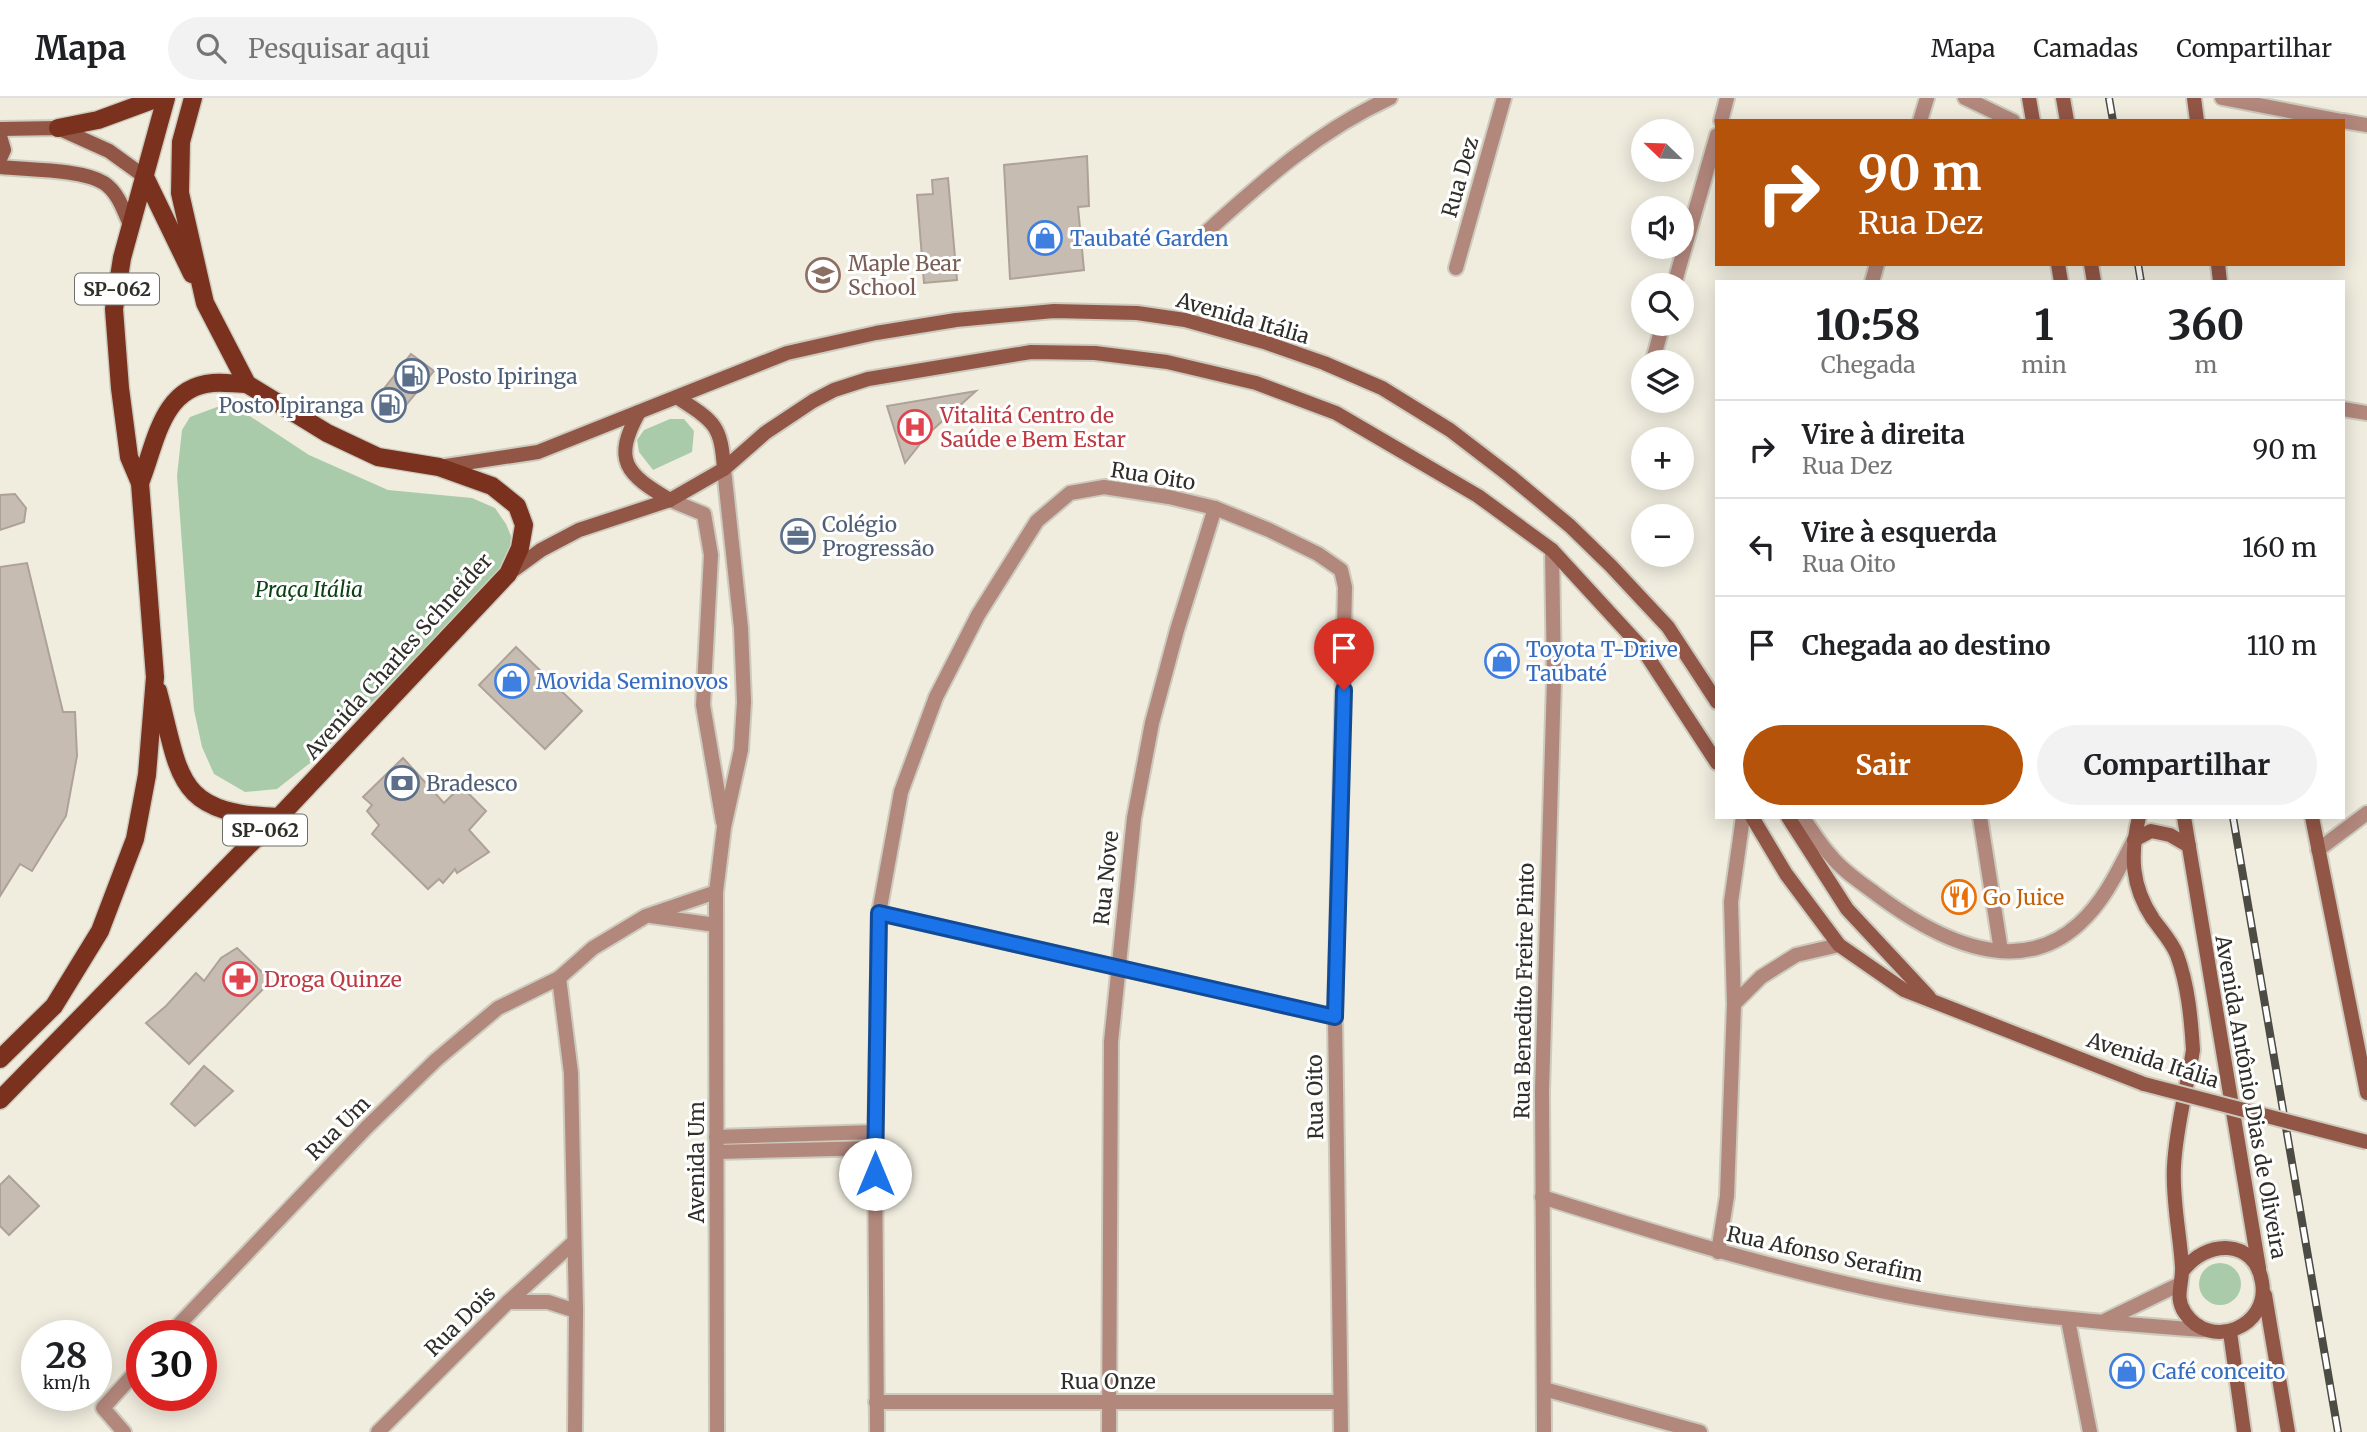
<!DOCTYPE html>
<html lang="pt">
<head>
<meta charset="utf-8">
<style>
	:root { --surface:#fff; --page:#f2f2f2; --text:#202124; --muted:#757577; --line:#e0e0e0; --accent:#b45309 }
	body { margin:0; font-family:Merriweather,serif; background:var(--page); color:var(--text); height:100vh; display:flex; flex-direction:column; font-size:26px; white-space:nowrap }
	* { box-sizing:border-box; margin:0 }
	p { font-size:23px; color:var(--muted) }
	.icon { flex:none; width:38px; height:38px; fill:none; stroke:currentColor; stroke-width:2; stroke-linecap:round; stroke-linejoin:round }
	.map { position:relative; flex:1; overflow:hidden }
	.details { position:absolute; left:1715px; top:182px; width:630px; height:539px; display:flex; flex-direction:column; background:var(--surface); border-radius:0px; box-shadow:0 4px 18px #0003 }
	.details>* { flex:none }
	.top-card { position:absolute; left:1715px; top:21px; width:630px; height:147px; border-radius:0px; box-shadow:0 4px 18px #0003; background:#b45309; color:#fff; overflow:hidden }
	.needle { width:46px; rotate:293deg }
	.tools { position:absolute; left:1631px; top:21px; display:grid; gap:14px }
	.tools a { display:grid; place-items:center; width:63px; height:63px; border-radius:50%; background:var(--surface); box-shadow:0 4px 18px #0003; font-size:35px }
	.speed { position:absolute; left:21px; top:1222px; display:flex; gap:14px; font-size:35px; font-weight:700; text-align:center }
	.speed>* { display:grid; place-content:center; width:91px; height:91px; border-radius:50%; background:var(--surface); box-shadow:0 4px 18px #0003; line-height:1 }
	.speed small { font-size:18px; font-weight:400 }
	.speed .limit { border:10px solid #d22; background:#fff; color:#111 }
	.pin { position:absolute; display:grid; place-items:center; width:60px; height:60px; color:#fff; margin:-72px -30px; border-radius:50% 50% 50% 0; rotate:-45deg; box-shadow:0 0 7px #0007 }
	.pin .icon { rotate:45deg }
	.me { position:absolute; width:77px; margin:-38px; rotate:0deg; stroke-linejoin:round; filter:drop-shadow(0 0 5px #0008) }
	.turn { display:flex; align-items:center; gap:24px; height:147px; padding:0 28px; font-size:32px }
	.turn .icon { width:91px; height:91px; stroke-width:2.5 }
	.turn b { display:block; font-size:49px; line-height:60px }
	.eta { display:flex; justify-content:space-evenly; align-items:center; height:119px; text-align:center }
	.eta b { font-size:42px; font-weight:700; line-height:49px }
	.action { display:flex; gap:14px; margin-top:auto; padding:14px 28px }
	.action a { flex:1; height:80px; border-radius:42px; background:var(--accent); color:#fff; font-size:28px; font-weight:700; line-height:80px; text-align:center }
	.action a+a { background:var(--page); color:var(--text) }
	ul { padding:0; list-style:none }
	li { display:flex; align-items:center; gap:21px; height:98px; padding:0 28px; border-top:2px solid var(--line) }
	li div { flex:1 }
	li b { display:block; font-size:26px }
	li em { font-style:normal }
	header { display:flex; align-items:center; gap:42px; box-sizing:border-box; height:98px; padding:0 35px; background:var(--surface); border-bottom:2px solid var(--line) }
	header strong { font-size:33px }
	nav { display:flex; gap:38px; margin-inline-start:auto; font-size:24px }
	.search { width:490px; height:63px; background:var(--page); display:flex; align-items:center; gap:18px; box-sizing:border-box; padding:0 24px; border-radius:38px; color:var(--muted); font-size:26px }
	.map>svg:first-child { display:block }
</style>
</head>
<body>
<header>
<strong>Mapa</strong>
<div class="search"><svg class="icon" aria-label="search" viewBox="0 0 24 24"><circle cx="10" cy="10" r="6"/><path d="M15 15l6 6"/></svg>Pesquisar aqui</div>
<nav><a>Mapa</a><a>Camadas</a><a>Compartilhar</a></nav>
</header>
<div class="map">
<svg width="2367" height="1334" viewBox="0 0 2367 1334">
	<rect width="100%" height="100%" fill="#f0eddf"/>
	<g fill="#aacbaa">
		<polygon points="217,309 239,311 309,357 388,392 472,400 495,410 506,426 511,438 510,452 499,475 319,658 277,691 245,694 214,676 202,649 194,612 177,378 182,332 190,319"/>
		<polygon points="670,321 684,321 694,333 692,354 653,372 639,354 637,342 644,332"/>
		<circle cx="2220" cy="1186" r="21"/>
	</g>
	<g fill="#c7bcb2" stroke="#ada198" stroke-width="2">
		<polygon points="1087,58 1089,108 1078,109 1084,172 1010,181 1004,67"/>
		<polygon points="948,80 957,182 924,185 917,97 933,96 932,82"/>
		<polygon points="411,256 434,273 393,323 373,305"/>
		<polygon points="976,293 928,336 905,365 887,308"/>
		<polygon points="15,396 26,410 24,424 0,432 0,397"/>
		<polygon points="27,465 63,614 75,614 77,658 66,718 32,773 20,766 0,798 0,469"/>
		<polygon points="516,549 582,613 545,651 479,587"/>
		<polygon points="403,660 444,705 461,688 486,713 469,732 489,754 457,775 455,771 443,785 439,781 428,791 372,736 379,727 367,713 372,707 363,699"/>
		<polygon points="237,850 271,883 189,966 146,925 166,908 196,875 204,883 221,860"/>
		<polygon points="204,968 233,993 195,1028 171,1006"/>
		<polygon points="9,1078 39,1108 9,1137 0,1128 0,1087"/>
	</g>
	<g fill="none" stroke-linecap="round" stroke-linejoin="round">
		<g stroke="#cdcbbe" stroke-width="18">
			<g id="street">
				<polyline points="1965,0 2013,23"/>
				<polyline points="2222,0 2342,23"/>
				<polyline points="1721,23 1727,0"/>
				<polyline points="1920,23 1927,0"/>
				<polyline points="2343,23 2367,27"/>
				<path d="M1202,138c60,-54 114,-104 188,-138"/>
				<polyline points="1456,170 1504,0"/>
				<polyline points="1872,184 1877,166"/>
				<polyline points="1674,187 1717,37"/>
				<polyline points="1653,262 1663,226"/>
				<polyline points="2343,311 2367,315"/>
				<polyline points="670,402 704,416 711,457 703,607 723,724"/>
				<path d="M1802,719c10,13 18,27 29,39 12,15 29,26 45,38 56,42 139,88 203,30 26,-24 39,-53 55,-84"/>
				<polyline points="1980,719 2001,853"/>
				<polyline points="2318,752 2367,715"/>
				<polyline points="879,815 1335,919"/>
				<polyline points="651,818 716,827"/>
				<polyline points="559,880 571,975 576,1213 575,1334"/>
				<polyline points="1734,906 1761,879 1796,857 1839,847"/>
				<polyline points="716,1039 875,1034"/>
				<polyline points="717,1054 875,1050"/>
				<path d="M1542,1099c108,34 214,67 324,91 111,24 225,34 338,42"/>
				<polyline points="1718,1154 1727,1098 1734,906 1731,804 1743,719"/>
				<polyline points="508,1204 548,1204 576,1213"/>
				<polyline points="2068,1222 2090,1334"/>
				<polyline points="2106,1222 2178,1187"/>
				<polyline points="169,1237 367,1029 436,962 498,910 559,880 593,850 646,818 716,794"/>
				<polyline points="1544,1291 1700,1334"/>
				<polyline points="876,1304 1340,1304"/>
				<polyline points="124,1334 103,1310 142,1267"/>
				<polyline points="378,1334 508,1204 574,1144"/>
				<polyline points="717,1334 716,794 724,729 741,652 744,604 741,530 724,371"/>
				<polyline points="877,1334 875,1050 879,815 901,694 936,599 978,517 1037,423 1070,395 1104,389 1169,399 1215,410 1269,432 1318,456 1341,472 1345,489 1335,919 1341,1334"/>
				<polyline points="1109,1334 1111,944 1134,720 1152,625 1177,532 1215,410"/>
				<polyline points="1544,1334 1542,993 1554,582 1552,452"/>
			</g>
		</g>
		<g stroke="#cdcbbe" stroke-width="18">
			<g id="secondary">
				<polyline points="2029,0 2033,23"/>
				<polyline points="2063,0 2067,23"/>
				<polyline points="2194,0 2197,23"/>
				<polyline points="0,31 58,30 109,53 145,79"/>
				<polyline points="0,38 4,52 0,61"/>
				<path d="M0,69c28,3 81,2 104,16 14,9 20,28 26,42"/>
				<polyline points="2058,166 2061,184"/>
				<polyline points="2091,166 2094,184"/>
				<polyline points="2218,166 2220,184"/>
				<path d="M678,300c37,24 43,27 46,71"/>
				<path d="M639,314c-27,49 -13,62 31,88"/>
				<polyline points="439,369 538,354 787,255 876,235 956,222 1054,213 1137,215 1185,222 1264,244 1324,265 1382,290 1450,332 1510,378 1570,428 1611,468 1668,529 1717,604"/>
				<polyline points="508,476 541,452 579,432 670,402 724,371 765,335 813,303 834,292 868,281 1031,254 1095,255 1167,264 1256,285 1336,315 1478,398 1552,452 1642,550 1717,665"/>
				<polyline points="1752,719 1786,776 1839,847 1904,892 2144,986"/>
				<polyline points="1788,719 1847,811 1929,899"/>
				<path d="M2139,719c-9,38 -8,69 14,102 8,11 19,23 24,36 11,30 14,63 16,95 -6,38 -17,77 -19,116 -2,33 6,68 8,101 1,17 -8,30 3,46 25,38 85,14 77,-31 -7,-44 -57,-43 -80,-10"/>
				<polyline points="2184,719 2259,1170"/>
				<polyline points="2312,719 2367,995"/>
				<polyline points="2134,742 2151,733 2170,737 2189,748"/>
				<polyline points="2265,1197 2288,1334"/>
				<polyline points="2230,1234 2244,1334"/>
			</g>
		</g>
		<g stroke="#cdcbbe" stroke-width="21">
			<g id="primary">
				<polyline points="58,30 98,22 158,0"/>
				<polyline points="145,79 192,176"/>
				<path d="M140,385c16,-39 21,-96 73,-100 11,-1 23,1 34,1"/>
				<path d="M158,593c23,87 17,123 121,126"/>
				<polyline points="0,961 54,908 100,833 135,741 147,677 155,579 140,385 129,359 120,290 114,211 122,160 166,0"/>
				<polyline points="0,1002 248,748 279,719 508,476 520,450 524,427 517,408 492,388 439,369 378,359 327,335 247,286 205,205 180,95 181,44 193,0"/>
			</g>
		</g>
		<use href="#street" stroke="#b2877c" stroke-width="14"/>
		<use href="#secondary" stroke="#925646" stroke-width="14"/>
		<use href="#primary" stroke="#7a321f" stroke-width="18"/>
		<g stroke="#4c4b44" stroke-width="8">
			<g id="rail">
				<polyline points="2109,0 2113,23"/>
				<polyline points="2138,166 2141,184"/>
				<polyline points="2233,719 2338,1334"/>
			</g>
		</g>
		<use href="#rail" stroke="#fff" stroke-width="5" stroke-dasharray="16" stroke-linecap="butt"/>
		<g stroke="#cdcbbe" stroke-width="18" stroke-linecap="butt">
			<polyline id="secondary-bridge" points="2144,986 2367,1044"/>
		</g>
		<use href="#secondary-bridge" stroke="#925646" stroke-width="14"/>
	</g>
	<g fill="none" stroke-linecap="round" stroke-linejoin="round">
		<g stroke="#114b97" stroke-width="18">
			<polyline id="route" points="875,1076 879,815 1335,919 1344,592"/>
		</g>
		<use href="#route" stroke="#1a73e8" stroke-width="12"/>
	</g>
	<defs>
		<g id="shop-ring" transform="scale(1.75)"><circle r="9.5" fill="#fff" stroke="#3f7fe0" stroke-width="1.5"/><path d="M-5-2.5h2.3a2.7 3.5 0 0 1 5.4 0H5L5.5 6h-11ZM-1.5-2.5h3a1.5 2.3 0 0 0-3 0Z" fill="#3f7fe0"/></g>
		<g id="school-ring" transform="scale(1.75)"><circle r="9.5" fill="#fff" stroke="#8d6e63" stroke-width="1.5"/><path d="M0-5L7-2L0 1L-7-2ZM-4 1L0 2.5L4 1V4Q0 6-4 4Z" fill="#8d6e63"/></g>
		<g id="fuel-ring" transform="scale(1.75)"><circle r="9.5" fill="#fff" stroke="#5c6f8a" stroke-width="1.5"/><path d="M-5.5-6h7V0h2V4h1.3V-2.5L3-4.5l.8-.8L6-3V5H2.5V1h-1V6h-7ZM-4.2-4.7v3.2H.2V-4.7Z" fill="#5c6f8a"/></g>
		<g id="hospital-ring" transform="scale(1.75)"><circle r="9.5" fill="#fff" stroke="#e0444e" stroke-width="1.5"/><path d="M-5-5h3v3.5h4V-5h3V5h-3V1.5h-4V5h-3Z" fill="#e0444e"/></g>
		<g id="office-ring" transform="scale(1.75)"><circle r="9.5" fill="#fff" stroke="#5c6f8a" stroke-width="1.5"/><path d="M-6-3h4V-5.5h4V-3h4V5H-6ZM-1-4.5V-3h2v-1.5ZM-6 0V1H6V0Z" fill="#5c6f8a"/></g>
		<g id="bank-ring" transform="scale(1.75)"><circle r="9.5" fill="#fff" stroke="#5c6f8a" stroke-width="1.5"/><path d="M-6-4H6V4H-6ZM0-2.3a2.3 2.3 0 1 0 0 4.6a2.3 2.3 0 1 0 0-4.6Z" fill="#5c6f8a"/></g>
		<g id="restaurant-ring" transform="scale(1.75)"><circle r="9.5" fill="#fff" stroke="#e8710a" stroke-width="1.5"/><path d="M-5-6h1v4h1v-4h1v4h1v-4h1v5L-1.5 .5V6h-2V.5L-5-1ZM5-6V6H3V1.5H1.5Q1.5-4 5-6Z" fill="#e8710a"/></g>
		<g id="pharmacy-ring" transform="scale(1.75)"><circle r="9.5" fill="#fff" stroke="#e0444e" stroke-width="1.5"/><path d="M-2-6h4v4h4v4h-4v4h-4v-4h-4v-4h4Z" fill="#e0444e"/></g>
	</defs>
	<g fill-rule="evenodd">
		<use href="#shop-ring" x="1045" y="140"/>
		<use href="#school-ring" x="823" y="177"/>
		<use href="#fuel-ring" x="412" y="278"/>
		<use href="#fuel-ring" x="389" y="307"/>
		<use href="#hospital-ring" x="915" y="329"/>
		<use href="#office-ring" x="798" y="438"/>
		<use href="#shop-ring" x="1502" y="563"/>
		<use href="#shop-ring" x="512" y="583"/>
		<use href="#bank-ring" x="402" y="685"/>
		<use href="#restaurant-ring" x="1959" y="799"/>
		<use href="#pharmacy-ring" x="240" y="881"/>
		<use href="#shop-ring" x="2127" y="1273"/>
	</g>
	<g text-anchor="middle" dominant-baseline="central" stroke-width="6" stroke-linejoin="round" paint-order="stroke">
		<g fill="#fff" stroke="#6d6d69" stroke-width="2">
			<rect x="75" y="175.5" width="84" height="31" rx="5"/>
			<rect x="223" y="716.5" width="84" height="31" rx="5"/>
		</g>
		<g font-size="19" font-weight="bold" fill="#2f2e29">
			<text x="117" y="191">SP-062</text>
			<text x="265" y="732">SP-062</text>
		</g>
		<g font-size="21" fill="#2f2e29" stroke="#fff">
			<text transform="translate(1460 79) rotate(-74)">Rua Dez</text>
			<text transform="translate(1243 220) rotate(16)">Avenida Itália</text>
			<text transform="translate(1153 378) rotate(9)">Rua Oito</text>
			<text transform="translate(398 558) rotate(-48)">Avenida Charles Schneider</text>
			<text transform="translate(1106 780) rotate(-84)">Rua Nove</text>
			<text transform="translate(1524 893) rotate(-89)">Rua Benedito Freire Pinto</text>
			<text transform="translate(2153 962) rotate(18)">Avenida Itália</text>
			<text transform="translate(1315 999) rotate(-91)">Rua Oito</text>
			<text transform="translate(2251 999) rotate(80)">Avenida Antônio Dias de Oliveira</text>
			<text transform="translate(338 1030) rotate(-45)">Rua Um</text>
			<text transform="translate(696 1064) rotate(-90)">Avenida Um</text>
			<text transform="translate(1825 1156) rotate(12)">Rua Afonso Serafim</text>
			<text transform="translate(460 1223) rotate(-45)">Rua Dois</text>
			<text x="1108" y="1283">Rua Onze</text>
		</g>
		<g font-size="21" fill="#366cbe" stroke="#fff" text-anchor="start">
			<text x="1070" y="140">Taubaté Garden</text>
			<text x="1526" y="551">Toyota T-Drive<tspan x="1526" dy="24">Taubaté</tspan></text>
			<text x="536" y="583">Movida Seminovos</text>
			<text x="2152" y="1273">Café conceito</text>
		</g>
		<g font-size="21" fill="#785e54" stroke="#fff" text-anchor="start">
			<text x="848" y="165">Maple Bear<tspan x="848" dy="24">School</tspan></text>
		</g>
		<g font-size="21" fill="#4e5e75" stroke="#fff" text-anchor="start">
			<text x="436" y="278">Posto Ipiringa</text>
			<text x="364" y="307" text-anchor="end">Posto Ipiranga</text>
			<text x="822" y="426">Colégio<tspan x="822" dy="24">Progressão</tspan></text>
			<text x="426" y="685">Bradesco</text>
		</g>
		<g font-size="21" fill="#be3a42" stroke="#fff" text-anchor="start">
			<text x="940" y="317">Vitalitá Centro de<tspan x="940" dy="24">Saúde e Bem Estar</tspan></text>
			<text x="264" y="881">Droga Quinze</text>
		</g>
		<g font-size="21" font-style="italic" fill="#0b4213" stroke="#fff">
			<text x="309" y="491">Praça Itália</text>
		</g>
		<g font-size="21" fill="#c56008" stroke="#fff" text-anchor="start">
			<text x="1983" y="799">Go Juice</text>
		</g>
	</g>
</svg>
<div class="tools">
<a><svg class="needle" viewBox="-14 -14 28 28"><path d="M0-13l5 13h-10z" fill="#e53935"/><path d="M0 13l5-13h-10z" fill="#757577"/></svg></a>
<a><svg class="icon" aria-label="sound" viewBox="0 0 24 24"><path d="M4 9h4l5-4v14l-5-4H4zM17 9q2 3 0 6"/></svg></a>
<a><svg class="icon" aria-label="search" viewBox="0 0 24 24"><circle cx="10" cy="10" r="6"/><path d="M15 15l6 6"/></svg></a>
<a><svg class="icon" aria-label="layers" viewBox="0 0 24 24"><path d="M12 4l9 5-9 5-9-5zM3 14l9 5 9-5"/></svg></a>
<a>+</a>
<a>−</a>
</div>
<div class="speed"><div>28<small>km/h</small></div><div class="limit">30</div></div>
<div class="pin" style="left:1344px;top:592px;background:#d93025"><svg class="icon" aria-label="arrive" viewBox="0 0 24 24"><path d="M6 21V4h12l-3 4 3 4H6"/></svg></div>
<svg class="me" style="left:875px;top:1076px" viewBox="-20 -20 40 40"><circle r="19" fill="#fff"/><path d="M0-13L10 11 0 6-10 11z" fill="#1a73e8"/></svg>
<div class="top-card">
<div class="turn"><svg class="icon" aria-label="right" viewBox="0 0 24 24"><path d="M7 20v-9h11M14 6l5 5-5 5"/></svg><div><b>90 m</b>Rua Dez</div></div>
</div>
<section class="details">
<div class="eta">
<div><b>10:58</b><p>Chegada</p></div>
<div><b>1</b><p>min</p></div>
<div><b>360</b><p>m</p></div>
</div>
<ul>
<li><svg class="icon" aria-label="right" viewBox="0 0 24 24"><path d="M7 20v-9h11M14 6l5 5-5 5"/></svg><div><b>Vire à direita</b><p>Rua Dez</p></div><em>90 m</em></li>
<li><svg class="icon" aria-label="left" viewBox="0 0 24 24"><path d="M17 20v-9H6M10 6l-5 5 5 5"/></svg><div><b>Vire à esquerda</b><p>Rua Oito</p></div><em>160 m</em></li>
<li><svg class="icon" aria-label="arrive" viewBox="0 0 24 24"><path d="M6 21V4h12l-3 4 3 4H6"/></svg><div><b>Chegada ao destino</b></div><em>110 m</em></li>
</ul>
<div class="action"><a>Sair</a><a>Compartilhar</a></div>
</section>
</div>
</body>
</html>
